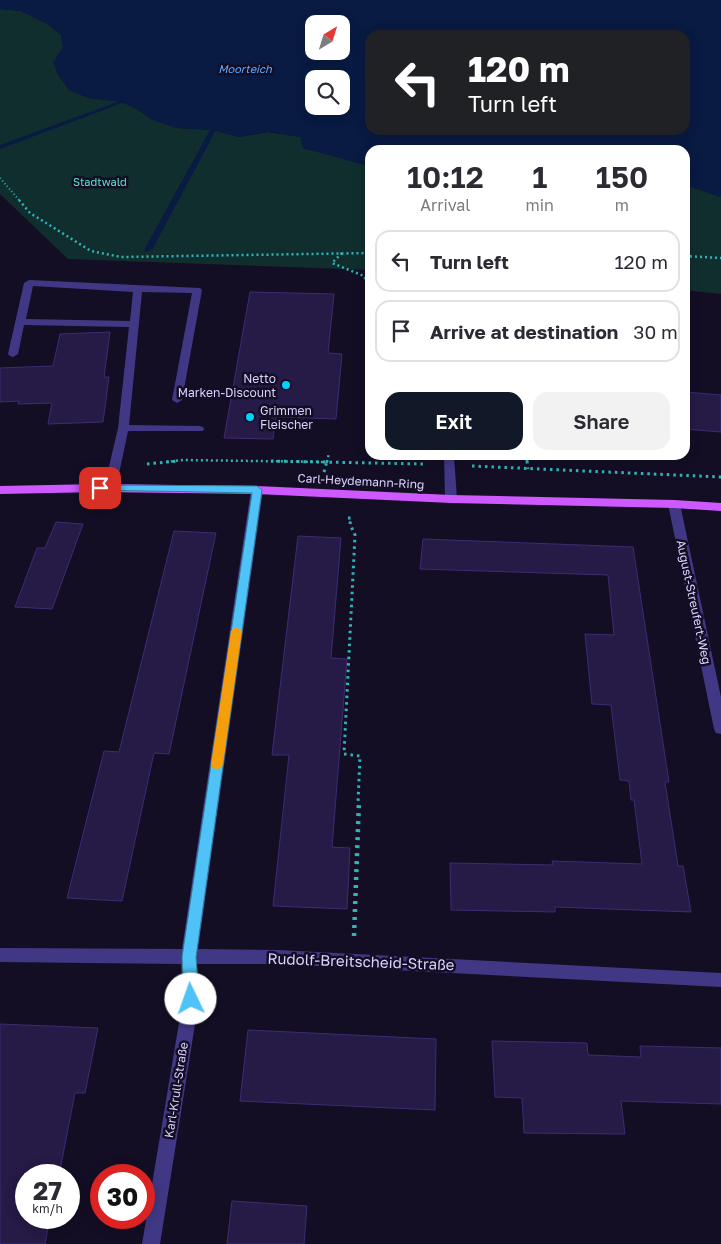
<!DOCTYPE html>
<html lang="en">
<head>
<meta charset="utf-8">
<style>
	:root { --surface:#fff; --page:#f2f2f3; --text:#2b2b33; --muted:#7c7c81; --line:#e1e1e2; --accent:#111827 }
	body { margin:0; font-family:"Golos Text",sans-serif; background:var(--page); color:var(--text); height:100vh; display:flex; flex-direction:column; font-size:19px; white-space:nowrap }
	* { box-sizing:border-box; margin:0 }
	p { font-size:16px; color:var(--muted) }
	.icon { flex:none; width:28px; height:28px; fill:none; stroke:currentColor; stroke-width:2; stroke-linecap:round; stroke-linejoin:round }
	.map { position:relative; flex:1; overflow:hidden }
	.sheet { position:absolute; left:365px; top:145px; width:325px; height:315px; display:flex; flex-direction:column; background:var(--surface); border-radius:15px; box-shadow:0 2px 12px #0003 }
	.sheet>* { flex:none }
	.banner { position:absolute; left:365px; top:30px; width:325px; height:105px; border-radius:15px; box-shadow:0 2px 12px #0003; background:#202124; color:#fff; overflow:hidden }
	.needle { width:32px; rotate:38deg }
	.buttons { position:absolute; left:305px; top:15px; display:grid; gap:10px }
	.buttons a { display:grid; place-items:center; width:45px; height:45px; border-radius:10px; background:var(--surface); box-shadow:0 2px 12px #0003; font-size:25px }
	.speed { position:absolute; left:15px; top:1164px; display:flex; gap:10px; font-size:25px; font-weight:700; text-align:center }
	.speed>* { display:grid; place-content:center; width:65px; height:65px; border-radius:50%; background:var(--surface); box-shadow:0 2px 12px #0003; line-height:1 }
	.speed small { font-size:12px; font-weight:400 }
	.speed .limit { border:8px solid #d22; background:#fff; color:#111 }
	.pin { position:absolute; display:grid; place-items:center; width:42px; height:42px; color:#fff; margin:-21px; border-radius:10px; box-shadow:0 2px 8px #0006 }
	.me { position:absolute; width:55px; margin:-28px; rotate:357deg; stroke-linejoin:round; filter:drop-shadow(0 0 4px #0008) }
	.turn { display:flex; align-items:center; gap:18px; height:105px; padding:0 20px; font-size:22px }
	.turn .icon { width:65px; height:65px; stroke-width:2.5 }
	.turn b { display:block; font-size:35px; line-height:42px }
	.eta { display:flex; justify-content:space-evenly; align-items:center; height:85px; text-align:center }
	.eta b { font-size:30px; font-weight:600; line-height:35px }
	.button { display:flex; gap:10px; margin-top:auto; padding:10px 20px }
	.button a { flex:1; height:58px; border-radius:15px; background:var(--accent); color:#fff; font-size:20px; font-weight:600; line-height:58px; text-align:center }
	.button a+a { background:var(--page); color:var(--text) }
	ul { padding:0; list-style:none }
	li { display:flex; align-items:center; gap:15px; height:62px; margin:0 10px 8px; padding:0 10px; border:2px solid var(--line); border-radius:15px }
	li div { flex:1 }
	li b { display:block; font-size:19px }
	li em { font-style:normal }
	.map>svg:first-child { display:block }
</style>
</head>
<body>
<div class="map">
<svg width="721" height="1244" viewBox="0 0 721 1244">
	<rect width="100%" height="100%" fill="#140e25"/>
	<g fill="#112e2f">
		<polygon points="0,9 21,11 49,25 61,35 63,47 57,73 69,90 89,98 122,102 137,109 151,119 177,128 213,130 239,137 268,132 301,137 303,148 370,165 370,270 68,259 0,194"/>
		<polygon points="685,185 721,197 721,294 685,290"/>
	</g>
	<path fill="#091a43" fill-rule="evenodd" d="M0,0h721v197l-36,-12v-35h-237l-12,-3 -7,3h-59v15l-2,1 -65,-18 -3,-11 -32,-5 -29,5 -26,-7 -36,-2 -26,-9 -14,-10 -15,-7 -33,-4 -20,-8 -12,-17 -4,-11 10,-15 -2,-12 -12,-10 -28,-14 -21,-2zM314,24h27v27h-27zM370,35h315v95h-315zM314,79h27v27h-27z"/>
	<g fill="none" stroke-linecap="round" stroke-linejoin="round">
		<g fill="#091a43" fill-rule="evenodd">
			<polygon points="120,101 125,102 0,149 0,145"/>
			<polygon points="213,128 216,130 152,250 145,252 144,250 210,130"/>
		</g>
	</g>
	<g fill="#261a46" stroke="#3f2b73">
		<polygon points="250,292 334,294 328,353 342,354 336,419 276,417 273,439 224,438"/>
		<polygon points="110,332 104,377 109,377 103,422 48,424 52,403 18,404 19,401 0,402 0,368 53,366 60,334"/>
		<polygon points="685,392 721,395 721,432 685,429"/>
		<polygon points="56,522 83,524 52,609 15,607 37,548 45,548"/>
		<polygon points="174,531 216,533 169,754 154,753 122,901 67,898 104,751 119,752"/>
		<polygon points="298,536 341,538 331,658 347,659 332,847 350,848 347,909 273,906 289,755 272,755"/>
		<polygon points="423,539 633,547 669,782 665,782 678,866 683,866 691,912 555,907 555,912 451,910 450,863 553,865 552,861 642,864 634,800 631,800 629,781 620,780 611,705 592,704 585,634 614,635 608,575 420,569"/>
		<polygon points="0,1024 98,1028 85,1093 75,1093 59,1175 26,1175 26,1218 50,1218 45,1244 0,1244"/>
		<polygon points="248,1030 436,1039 435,1110 240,1101"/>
		<polygon points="492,1041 587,1043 588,1055 641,1057 640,1046 721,1048 721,1104 621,1101 625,1134 524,1133 522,1098 495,1097"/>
		<polygon points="232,1201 307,1206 304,1244 227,1244"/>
	</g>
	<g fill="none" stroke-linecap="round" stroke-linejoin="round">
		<polyline stroke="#2db6b8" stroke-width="2" stroke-dasharray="1 2.5" stroke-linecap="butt" points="0,178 20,201"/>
		<g stroke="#2db6b8" stroke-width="2.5" stroke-dasharray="2 3" stroke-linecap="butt">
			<polyline points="19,200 30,213 91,251 121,257 370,253"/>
			<polyline points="342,253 332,263 364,276 370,288"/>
			<polyline points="685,256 721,258"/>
			<polyline points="527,455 527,462"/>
			<polyline points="166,462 183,460 329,462"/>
			<polyline points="327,462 329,453"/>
		</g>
		<g stroke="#2db6b8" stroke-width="3" stroke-dasharray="2.5 4" stroke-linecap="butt">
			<polyline points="271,461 426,464"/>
			<polyline points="527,461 528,469"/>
			<polyline points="147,464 177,461"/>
			<polyline points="472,466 721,477"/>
			<polyline points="324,472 327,461"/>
			<polyline points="348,518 351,518 350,524 355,535 344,754 360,756 358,802"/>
		</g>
		<polyline stroke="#2db6b8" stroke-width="4.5" stroke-dasharray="3 5" stroke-linecap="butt" points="354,936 359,801"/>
		<g fill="#413885" fill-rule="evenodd">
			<path d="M29,280l171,8 2,2 -20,110 -5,3 -5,-3 20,-107 -50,-1 -13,133 70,1 4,1 1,2 -1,2h-75l-12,57 -2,3h-8l-2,-3 14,-60 11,-101 -105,-2 -6,29 -5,3 -3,-1 -2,-2 16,-71zM33,286l100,6 -3,29 -104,-2z"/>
			<polygon points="444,455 454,456 457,499 451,503 445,499"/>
			<polygon points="257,486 263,490 198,949 278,950 721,973 721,987 278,964 197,964 199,999 160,1244 142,1244 183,999 181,964 0,962 0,948 182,949 251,490"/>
			<polygon points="674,500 680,504 721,697 721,734 716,733 714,729 668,504"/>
		</g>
		<polygon fill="#ce59ff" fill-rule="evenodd" points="100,484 257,486 451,495 674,500 721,503 721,511 674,508 451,503 257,494 100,492 0,494 0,486"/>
	</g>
	<polygon fill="#4fc3f7" stroke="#337fa1" points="100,485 257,486 262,490 196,957 199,999 196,1004 191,1006 186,1004 184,999 182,957 252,493 97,490 95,488"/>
	<polygon fill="#f59e0b" points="236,627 242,631 223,764 221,768 217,769 212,768 211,764 231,631"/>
	<g fill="#00d0fd" stroke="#140e25" stroke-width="2">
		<circle cx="286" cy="385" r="5"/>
		<circle cx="250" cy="417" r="5"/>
	</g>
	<g text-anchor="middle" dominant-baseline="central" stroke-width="5" stroke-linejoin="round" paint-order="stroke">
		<g font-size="11" font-style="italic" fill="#60a9ff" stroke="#140e25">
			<text x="245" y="68">Moorteich</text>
		</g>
		<g font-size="11" fill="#5be2ca" stroke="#140e25">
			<text x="100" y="181">Stadtwald</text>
		</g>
		<g font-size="12" fill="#dbd2ff" stroke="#140e25" text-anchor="end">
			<text x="276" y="378">Netto<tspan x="276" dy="14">Marken-Discount</tspan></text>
			<text x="260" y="410" text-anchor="start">Grimmen<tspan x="260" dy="14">Fleischer</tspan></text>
		</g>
		<g font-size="12" fill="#dbd2ff" stroke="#140e25">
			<text transform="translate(361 481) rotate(3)">Carl-Heydemann-Ring</text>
			<text transform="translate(694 602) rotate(78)">August-Streufert-Weg</text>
			<text transform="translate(176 1090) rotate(-81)">Karl-Krull-Straße</text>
		</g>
		<g font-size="15" fill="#dbd2ff" stroke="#140e25">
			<text transform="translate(361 961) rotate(2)">Rudolf-Breitscheid-Straße</text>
		</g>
	</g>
</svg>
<div class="buttons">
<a><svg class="needle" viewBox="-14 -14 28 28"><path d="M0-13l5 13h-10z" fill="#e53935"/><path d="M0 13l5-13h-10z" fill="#7c7c81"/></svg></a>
<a><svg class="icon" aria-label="search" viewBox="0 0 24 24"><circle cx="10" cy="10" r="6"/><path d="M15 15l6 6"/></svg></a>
</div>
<div class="speed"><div>27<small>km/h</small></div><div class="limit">30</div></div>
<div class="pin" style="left:100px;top:488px;background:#d93025"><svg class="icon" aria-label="arrive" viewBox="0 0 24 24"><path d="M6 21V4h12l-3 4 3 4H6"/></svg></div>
<svg class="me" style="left:191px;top:999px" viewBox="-20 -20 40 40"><circle r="19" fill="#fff"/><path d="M0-13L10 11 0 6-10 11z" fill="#4fc3f7"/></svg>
<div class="banner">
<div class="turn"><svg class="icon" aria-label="left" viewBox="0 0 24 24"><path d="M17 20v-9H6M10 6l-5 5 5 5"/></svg><div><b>120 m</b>Turn left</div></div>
</div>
<section class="sheet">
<div class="eta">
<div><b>10:12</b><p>Arrival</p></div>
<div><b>1</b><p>min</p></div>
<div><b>150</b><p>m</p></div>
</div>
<ul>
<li><svg class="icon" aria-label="left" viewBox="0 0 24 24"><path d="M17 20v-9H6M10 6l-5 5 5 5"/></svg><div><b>Turn left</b></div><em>120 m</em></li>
<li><svg class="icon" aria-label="arrive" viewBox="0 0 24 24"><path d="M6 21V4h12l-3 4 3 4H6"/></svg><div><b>Arrive at destination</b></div><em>30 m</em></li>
</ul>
<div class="button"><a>Exit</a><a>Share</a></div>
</section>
</div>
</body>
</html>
